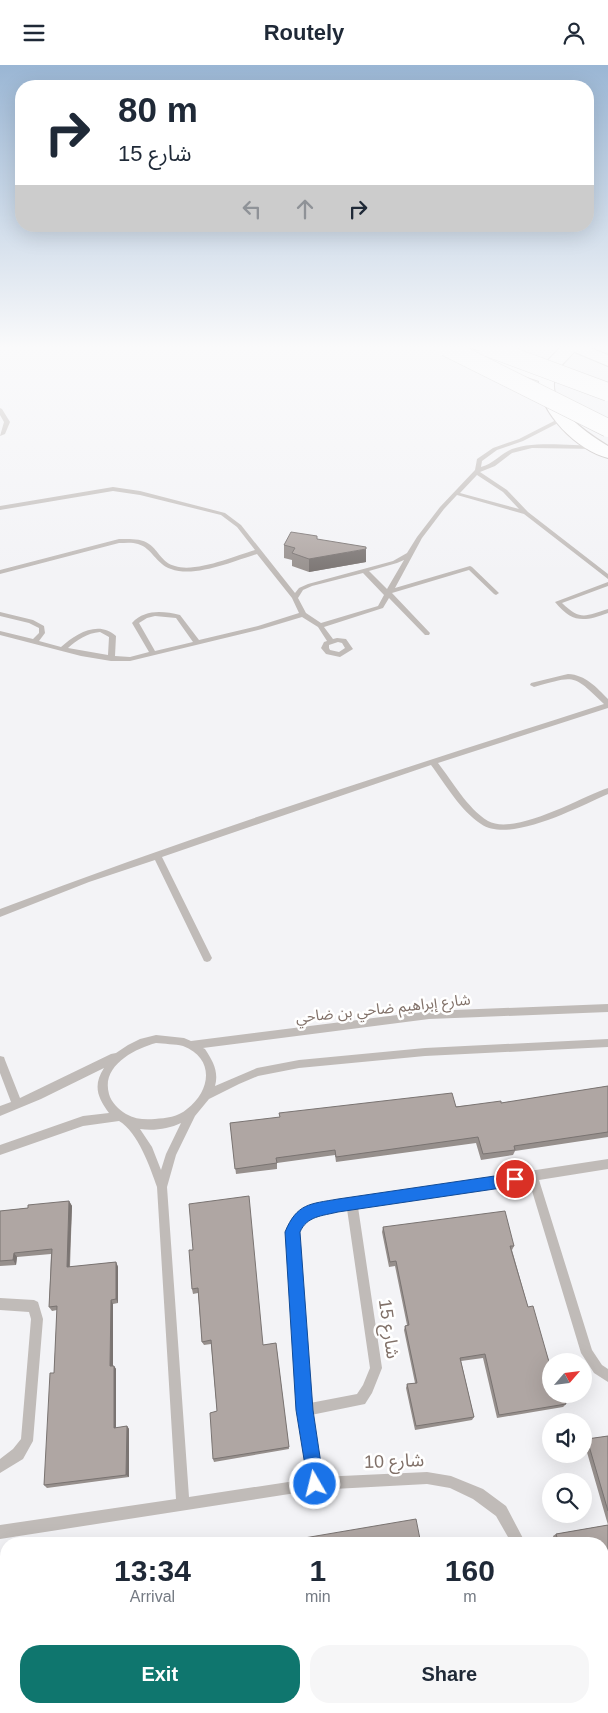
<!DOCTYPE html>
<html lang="en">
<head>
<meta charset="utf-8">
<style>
	:root { --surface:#fff; --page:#f6f6f7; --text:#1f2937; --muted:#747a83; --accent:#0f766e }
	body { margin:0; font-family:Helvetica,"Noto Sans Arabic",sans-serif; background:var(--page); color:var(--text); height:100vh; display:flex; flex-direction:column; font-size:19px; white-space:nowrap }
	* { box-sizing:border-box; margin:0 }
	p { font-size:16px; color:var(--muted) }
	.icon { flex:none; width:28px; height:28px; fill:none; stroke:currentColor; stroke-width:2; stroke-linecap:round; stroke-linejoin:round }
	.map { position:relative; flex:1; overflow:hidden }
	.side { position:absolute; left:0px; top:1472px; width:609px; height:176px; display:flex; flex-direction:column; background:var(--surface); border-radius:20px 20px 0 0; box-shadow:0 5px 20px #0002 }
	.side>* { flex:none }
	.hud { position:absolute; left:15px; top:15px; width:579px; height:152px; border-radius:20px; box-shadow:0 5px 20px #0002; background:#fff; color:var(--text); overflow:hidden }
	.needle { width:32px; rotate:62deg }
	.tools { position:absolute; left:542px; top:1288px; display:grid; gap:10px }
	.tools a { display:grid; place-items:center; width:50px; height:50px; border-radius:50%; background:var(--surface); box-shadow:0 5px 20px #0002; font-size:25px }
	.pin { position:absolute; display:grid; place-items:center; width:42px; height:42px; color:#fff; margin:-21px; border:2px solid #fff; border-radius:50%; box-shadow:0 1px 5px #0007 }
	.me { position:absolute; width:55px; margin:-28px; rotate:352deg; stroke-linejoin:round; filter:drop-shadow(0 0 4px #0008) }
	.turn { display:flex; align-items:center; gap:18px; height:105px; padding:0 20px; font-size:22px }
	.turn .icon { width:65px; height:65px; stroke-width:2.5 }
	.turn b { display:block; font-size:35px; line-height:42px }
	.lanes { display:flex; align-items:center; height:48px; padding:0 20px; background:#0003; justify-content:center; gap:25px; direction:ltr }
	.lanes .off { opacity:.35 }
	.eta { display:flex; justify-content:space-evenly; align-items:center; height:85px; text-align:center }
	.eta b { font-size:30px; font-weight:800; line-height:35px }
	.primary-button { display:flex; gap:10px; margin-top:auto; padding:10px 20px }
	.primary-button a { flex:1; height:58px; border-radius:20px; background:var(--accent); color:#fff; font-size:20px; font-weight:800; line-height:58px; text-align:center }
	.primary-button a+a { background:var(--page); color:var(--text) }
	header { display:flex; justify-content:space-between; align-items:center; height:65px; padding:0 20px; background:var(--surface); font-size:22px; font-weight:800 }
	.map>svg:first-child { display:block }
</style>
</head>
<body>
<header><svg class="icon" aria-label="menu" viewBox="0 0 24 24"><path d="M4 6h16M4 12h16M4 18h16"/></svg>Routely<svg class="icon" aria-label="person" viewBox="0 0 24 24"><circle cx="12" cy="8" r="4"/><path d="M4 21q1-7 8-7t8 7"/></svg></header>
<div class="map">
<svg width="608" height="1648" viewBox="0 0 608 1648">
	<rect width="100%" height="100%" fill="#f3f3f6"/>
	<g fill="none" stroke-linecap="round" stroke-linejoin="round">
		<g stroke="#b5afad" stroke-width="2">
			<path id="major" d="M446,282h19l77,24 7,-12 12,-12h17c-7,10 -17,16 -22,27 -12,31 31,59 52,72v12c-30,-7 -69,-45 -69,-77l-91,-30z"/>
		</g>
		<g stroke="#b4afad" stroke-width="2">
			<polygon id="highway" points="567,282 588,282 608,290 608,301 570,285"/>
		</g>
		<g fill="#c0bbb8" fill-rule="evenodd">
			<polygon points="0,343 2,344 10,357 5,369 0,371 4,357 0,350"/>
			<path d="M562,352l2,1v2l-41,21 -26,9 -15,11 -1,6c13,-4 16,-10 27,-16 21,-11 63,-5 88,-5l3,2 -1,1 -66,-1 -20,5 -17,13 -15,6 27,18 21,22 80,62v5l-84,-65 -67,-19 -13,14 -22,29 -27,50 75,-22 2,1 27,26 -3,2 -2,-1 -25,-24 -77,23 38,40 -1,2h-4l-36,-37 -6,10 -59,19 9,12 4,-1 9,1 7,10 -13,8 -14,-3 -5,-6 3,-6 3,-1 -9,-14 -16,-10 -40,12 -132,32h-19l-30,-5 -81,-21v-4l33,8 6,-6v-5l-10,-5 -29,-7v-4l33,8 11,6 1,7 -6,8 22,6c15,-14 38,-27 55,-11l-1,20 15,1 19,-5 -17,-29c13,-14 31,-12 48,-8l19,25 59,-14 41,-13 -7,-15 -35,-44c-23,7 -62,24 -86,15 -15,-5 -19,-21 -33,-25 -6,-2 -13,-1 -19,-1l-119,31v-4l119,-31c10,0 22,-1 30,5 10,7 13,19 26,22 20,7 60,-10 80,-16l-18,-23 -16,-12 -81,-20 -27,-4 -113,19v-4l113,-19 27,4 85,22 16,12 54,68 4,-5 9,-4 85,-23 14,-8 10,-16 23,-30 35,-37 2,-11 16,-11 26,-9zM477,410l26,17 16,17 -59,-16zM404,495l-17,29 -18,-18 28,-8zM363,508l21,22 -6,11 -57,17 -15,-10 -8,-15 5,-8 9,-4zM155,551l21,2 17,24 -38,9 -16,-28 8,-5zM100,567l9,5 -1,18 -40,-7c9,-8 19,-15 32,-16zM338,577l4,1 3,5 -6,4 -9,-2 -1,-2v-3z"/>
			<path d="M608,517v4l-46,17c19,18 23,13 46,6v4c-24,9 -36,10 -53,-11z"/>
			<path d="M568,609c18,1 28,13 40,25v9l-170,55c15,19 29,45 50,58 27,15 93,-24 120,-33v6c-30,13 -98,50 -127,30 -21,-14 -35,-39 -50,-59l-269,92 50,101 -2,3 -3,1 -3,-1 -49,-101 -66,22 -89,35v-8c199,-76 402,-140 604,-205 -32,-31 -29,-28 -70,-17l-4,-2 1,-2z"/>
			<path d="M608,939v8l-179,7 -226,29 2,1c8,12 14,23 10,37l42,-18 42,-8 126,-12 183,-9v8l-183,9 -126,12 -41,8 -19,8 -30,15 -14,17 -19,39 -9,32 22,310 119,-18 -10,-69 -12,-178c8,-18 21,-26 39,-30l283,-43v10l-69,11 53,170 10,15 6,4v13l-14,-9 -13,-20 -52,-172 -171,26 24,161 -10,25 -7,11 -54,11 9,62 107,-5 24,4 32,13 23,17 20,38h-14l-16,-28 -23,-17 -23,-11 -23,-4 -112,6 -315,49v-14l176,-26 -19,-312c-7,-20 -19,-55 -38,-66l-36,5 -83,29v-10l83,-29 26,-3c-12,-16 -16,-28 -5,-45l-63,31 -41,17v-10l11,-4 -11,-29v-17l4,1 1,3 15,38 91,-44 5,-1 12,-8 12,-6 16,-4 28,3 7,3 238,-30zM156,978c8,1 19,1 27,3 32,12 28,45 4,63 -9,8 -21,9 -32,10 -11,1 -20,0 -29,-5 -7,-4 -15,-12 -17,-20 -8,-28 25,-45 47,-51zM181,1058l-15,31 -5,16 -9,-23 -12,-18c13,2 29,0 41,-6zM347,1144l23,159 -7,17 -6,9 -47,9 -12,-170c12,-21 28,-20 49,-24z"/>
			<polygon points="0,1233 34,1235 38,1237 43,1254 33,1376 23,1394 0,1408 0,1394 13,1384 21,1374 31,1254 29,1247 0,1245"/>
			<polygon points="608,1605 608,1619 602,1620 602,1606"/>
			<polygon points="307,1642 321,1642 322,1648 308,1648"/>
			<polygon points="397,1642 411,1642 412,1648 398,1648"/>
			<polygon points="556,1642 570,1642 572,1648 558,1648"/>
		</g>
		<use href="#major" fill="#fff" fill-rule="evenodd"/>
		<use href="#highway" fill="#fff" fill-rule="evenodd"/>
		<g stroke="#b4afad" stroke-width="19" stroke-linecap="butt">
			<g id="highway-bridge">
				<polyline points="446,282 608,363"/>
				<polyline points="487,282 608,327"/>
			</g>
		</g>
		<use href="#highway-bridge" stroke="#fff" stroke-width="18"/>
	</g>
	<g fill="#968f8c">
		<polygon points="317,474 366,497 309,507 292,501 292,495 284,493 284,480"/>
		<polygon points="608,1021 608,1072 515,1086 513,1090 481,1095 476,1078 336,1097 335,1090 277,1098 277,1104 236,1109 230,1058 501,1038"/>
		<polygon points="69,1136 72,1141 70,1202 116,1197 118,1202 118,1238 113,1239 113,1301 114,1301 116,1304 116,1363 127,1361 129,1364 129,1412 47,1423 44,1420 54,1308 57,1245 52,1246 49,1242 51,1189 17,1192 16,1200 0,1201 0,1146 28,1143"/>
		<polygon points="383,1162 514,1181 512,1185 528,1242 566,1339 563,1342 497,1353 483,1293 461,1296 474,1352 472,1355 415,1365 406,1323 407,1319 415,1318 404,1265 405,1261 407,1260 395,1201 389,1202 382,1167"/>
		<polygon points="193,1185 263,1280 276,1278 289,1384 214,1397 213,1394 217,1346 211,1279 204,1280 202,1277 198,1228 193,1229 192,1224"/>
		<polygon points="608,1371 608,1557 602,1479 555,1479 553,1471 556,1469 608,1460 584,1377 587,1374"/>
		<polygon points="451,1642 507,1642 509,1648 452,1648"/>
	</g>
	<g fill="#7a7472">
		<polygon points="366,484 366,497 309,507 309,494"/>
		<polygon points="69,1136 72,1141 69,1207 67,1202"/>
		<polygon points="14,1188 17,1192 16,1200 13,1195"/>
		<polygon points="116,1197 118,1202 118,1238 116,1234"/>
		<polygon points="111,1235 113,1239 113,1305 110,1301"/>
		<polygon points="114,1301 116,1304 116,1366 114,1363"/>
		<polygon points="127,1361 129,1364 129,1412 126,1410"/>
	</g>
	<g fill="#afa6a3" stroke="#7a7472">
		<polygon points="291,467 317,471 317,474 366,482 366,484 309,494 292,488 295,483 284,480"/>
		<polygon points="608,1021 608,1067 514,1081 515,1085 483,1089 478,1072 336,1092 335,1085 276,1093 277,1098 235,1104 230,1058 280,1052 279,1048 452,1028 456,1042 501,1036 501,1038"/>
		<polygon points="249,1131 263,1280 276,1278 289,1382 213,1394 210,1348 217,1346 211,1275 202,1277 198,1223 192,1224 189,1185 193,1185 189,1139"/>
		<polygon points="69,1136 67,1202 116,1197 116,1234 111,1235 110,1301 114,1301 114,1363 127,1361 126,1410 44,1420 50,1308 54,1308 57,1241 49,1242 52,1184 14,1188 13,1195 0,1196 0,1146 28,1143 28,1140"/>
		<polygon points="505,1146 514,1181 510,1181 528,1242 533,1241 549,1297 551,1297 551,1329 563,1329 566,1339 499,1350 485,1289 460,1293 474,1352 416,1361 407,1319 417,1318 405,1261 409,1260 396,1196 390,1197 383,1162"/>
		<polygon points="608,1371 608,1446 587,1374"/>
		<polygon points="416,1454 421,1479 269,1479"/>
		<polygon points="608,1460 608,1557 602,1558 602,1479 559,1479 556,1469"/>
		<polygon points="6,1527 6,1612 0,1613 0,1528"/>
		<polygon points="106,1642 263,1642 264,1648 106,1648"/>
		<polygon points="453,1642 507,1642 509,1648 454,1648"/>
	</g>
	<linearGradient id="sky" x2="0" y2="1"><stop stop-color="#9ab6d4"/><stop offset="0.55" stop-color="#fafafb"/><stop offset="1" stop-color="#fafafb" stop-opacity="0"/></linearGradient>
	<rect width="608" height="513" fill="url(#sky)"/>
	<path fill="#1a73e8" stroke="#114b97" d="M515,1108l5,2 2,4 -2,5 -5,2 -177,26c-16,4 -31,4 -38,20l13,178 11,74 -3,6 -6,3 -6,-3 -13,-80 -11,-178c12,-29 25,-28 53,-33z"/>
	<g text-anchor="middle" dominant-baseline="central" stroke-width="5" stroke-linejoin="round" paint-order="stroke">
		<g font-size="15" fill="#807068" stroke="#fff">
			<text transform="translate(383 943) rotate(-6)">شارع إبراهيم ضاحي بن ضاحي</text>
		</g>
		<g font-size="18" fill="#807068" stroke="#fff">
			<text transform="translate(389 1264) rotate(82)">شارع 15</text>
			<text transform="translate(394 1396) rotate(-2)">شارع 10</text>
		</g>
	</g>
</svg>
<div class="tools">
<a><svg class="needle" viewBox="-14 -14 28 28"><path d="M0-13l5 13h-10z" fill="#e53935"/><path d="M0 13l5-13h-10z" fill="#747a83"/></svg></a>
<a><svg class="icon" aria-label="sound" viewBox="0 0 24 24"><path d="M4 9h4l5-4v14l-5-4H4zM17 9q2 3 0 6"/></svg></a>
<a><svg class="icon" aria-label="search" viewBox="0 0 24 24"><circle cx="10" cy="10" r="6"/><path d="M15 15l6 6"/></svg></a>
</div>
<div class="pin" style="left:515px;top:1114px;background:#d93025"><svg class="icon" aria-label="arrive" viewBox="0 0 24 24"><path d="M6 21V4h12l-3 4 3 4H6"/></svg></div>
<svg class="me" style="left:315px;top:1419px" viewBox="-20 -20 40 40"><circle r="17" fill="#1a73e8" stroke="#fff" stroke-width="3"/><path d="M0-11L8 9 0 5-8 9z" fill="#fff"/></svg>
<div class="hud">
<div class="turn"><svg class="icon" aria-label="right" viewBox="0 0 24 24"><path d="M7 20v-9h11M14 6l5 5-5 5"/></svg><div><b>80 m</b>شارع 15</div></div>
<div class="lanes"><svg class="icon off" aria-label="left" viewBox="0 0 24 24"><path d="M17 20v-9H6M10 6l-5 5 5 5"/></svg><svg class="icon off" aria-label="ahead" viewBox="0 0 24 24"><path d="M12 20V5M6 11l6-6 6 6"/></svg><svg class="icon" aria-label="right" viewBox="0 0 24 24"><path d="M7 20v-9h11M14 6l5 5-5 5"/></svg></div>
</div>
<section class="side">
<div class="eta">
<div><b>13:34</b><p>Arrival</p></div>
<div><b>1</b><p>min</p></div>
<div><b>160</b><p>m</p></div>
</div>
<div class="primary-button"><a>Exit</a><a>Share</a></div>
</section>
</div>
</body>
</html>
